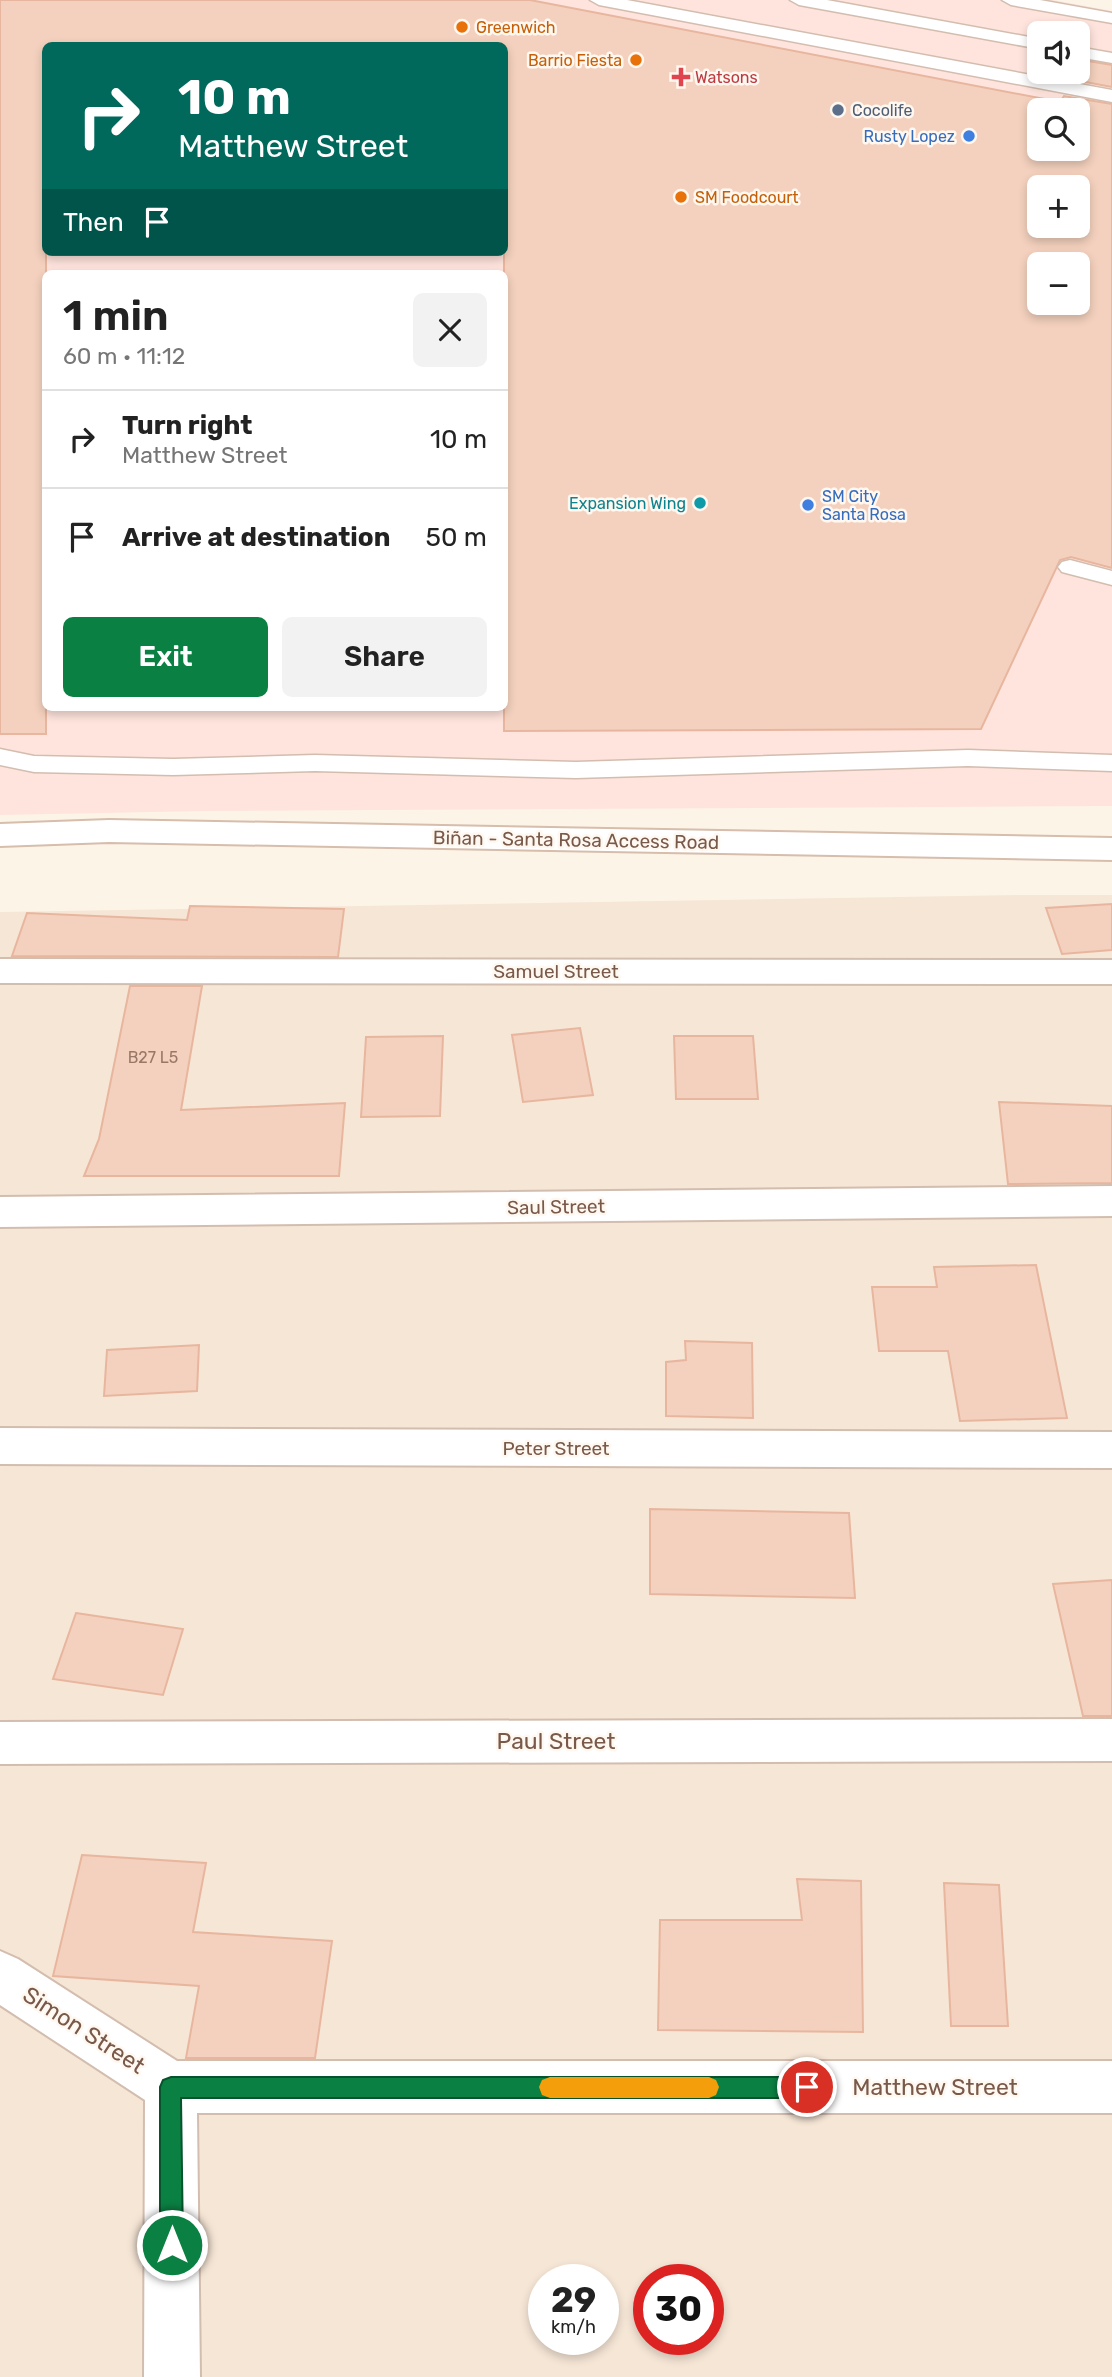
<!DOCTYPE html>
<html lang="en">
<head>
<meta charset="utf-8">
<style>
	:root { --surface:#fff; --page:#f2f2f2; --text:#222; --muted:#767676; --line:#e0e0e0; --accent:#0b8043 }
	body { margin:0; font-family:Rubik,sans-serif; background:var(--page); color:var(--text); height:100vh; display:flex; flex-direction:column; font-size:26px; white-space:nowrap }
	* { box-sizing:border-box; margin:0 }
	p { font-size:23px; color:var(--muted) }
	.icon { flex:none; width:38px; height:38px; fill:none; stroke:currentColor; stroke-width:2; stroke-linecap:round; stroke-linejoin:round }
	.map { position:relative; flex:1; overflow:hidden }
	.details { position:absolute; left:42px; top:270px; width:466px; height:441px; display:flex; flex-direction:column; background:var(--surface); border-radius:10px; box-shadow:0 4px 10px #0003 }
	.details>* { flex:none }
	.banner { position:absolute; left:42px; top:42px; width:466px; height:214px; border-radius:10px; box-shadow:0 4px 10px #0003; background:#00695c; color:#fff; overflow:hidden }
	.tools { position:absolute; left:1027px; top:21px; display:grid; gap:14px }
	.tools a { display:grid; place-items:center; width:63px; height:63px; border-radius:10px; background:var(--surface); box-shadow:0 4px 10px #0003; font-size:35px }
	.speed { position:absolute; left:528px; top:2264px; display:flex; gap:14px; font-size:35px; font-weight:700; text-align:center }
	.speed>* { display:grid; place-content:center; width:91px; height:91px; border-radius:50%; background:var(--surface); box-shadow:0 4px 10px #0003; line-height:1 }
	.speed small { font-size:18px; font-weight:400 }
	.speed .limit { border:10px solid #d22; background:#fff; color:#111 }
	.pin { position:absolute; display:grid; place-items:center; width:60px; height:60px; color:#fff; margin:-30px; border:4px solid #fff; border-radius:50%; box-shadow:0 2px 7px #0007 }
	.me { position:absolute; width:77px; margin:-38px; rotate:0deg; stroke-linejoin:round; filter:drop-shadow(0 0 5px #0008) }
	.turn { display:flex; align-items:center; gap:24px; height:147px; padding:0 21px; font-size:32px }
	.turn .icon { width:91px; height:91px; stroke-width:2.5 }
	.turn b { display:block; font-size:49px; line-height:60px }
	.then { display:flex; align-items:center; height:66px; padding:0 21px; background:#0003; gap:14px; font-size:26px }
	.round { display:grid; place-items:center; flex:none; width:74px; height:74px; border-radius:10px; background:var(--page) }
	.summary { display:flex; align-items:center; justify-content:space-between; height:119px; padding:0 21px }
	h1 { font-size:42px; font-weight:600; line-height:52px }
	.button { display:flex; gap:14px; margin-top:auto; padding:14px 21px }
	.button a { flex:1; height:80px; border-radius:10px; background:var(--accent); color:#fff; font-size:28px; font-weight:600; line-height:80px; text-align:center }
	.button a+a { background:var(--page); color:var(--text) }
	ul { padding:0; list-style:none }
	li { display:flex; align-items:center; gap:21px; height:98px; padding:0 21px; border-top:2px solid var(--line) }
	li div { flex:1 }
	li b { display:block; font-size:26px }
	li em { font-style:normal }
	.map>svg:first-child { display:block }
</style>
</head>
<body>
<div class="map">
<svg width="1112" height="2377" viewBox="0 0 1112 2377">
	<rect width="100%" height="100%" fill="#fdf4e8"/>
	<path fill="#f6e6d6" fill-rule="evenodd" d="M1017,895h95v1482h-1112v-1465zM544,2280h60v60h-60zM649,2280h60v60h-60z"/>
	<path fill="#fee4dc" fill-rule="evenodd" d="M0,0h1053l59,11v795l-907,5 -205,4zM1040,33h38v39h-38zM46,46h458v206h-458zM1040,110h38v39h-38zM1040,187h38v39h-38zM1040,264h38v39h-38zM46,273h458v434h-458z"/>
	<g fill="#f4d1be" stroke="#e8b69e" stroke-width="2" fill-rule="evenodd">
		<path d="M0,0h530l530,102 4,-6 48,8v464l-41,-11 -11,3 -79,169 -477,2v-685h-458v688h-46zM1040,110h38v39h-38zM1040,187h38v39h-38zM1040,264h38v39h-38z"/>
		<polygon points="1088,61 1112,65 1112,87 1075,80"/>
		<polygon points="1112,904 1112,950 1062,954 1046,908"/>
		<polygon points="190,906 344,909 338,957 12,956 27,913 187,920"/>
		<polygon points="130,986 202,986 181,1110 345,1103 339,1176 84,1176 99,1139"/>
		<polygon points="580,1028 593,1095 523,1102 512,1035"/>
		<polygon points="443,1036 440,1116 361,1117 366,1037"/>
		<polygon points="674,1036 753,1036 758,1099 676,1099"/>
		<polygon points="999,1102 1112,1106 1112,1183 1008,1184"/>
		<polygon points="1036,1265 1067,1418 960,1421 948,1351 879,1351 872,1287 937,1287 934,1267"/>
		<polygon points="685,1341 752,1343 753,1418 666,1416 666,1362 686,1360"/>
		<polygon points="199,1345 197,1391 104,1396 107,1350"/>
		<polygon points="650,1509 849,1513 855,1598 650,1594"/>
		<polygon points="1112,1580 1112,1716 1083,1716 1053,1584"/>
		<polygon points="76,1613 183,1629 163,1695 53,1679"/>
		<polygon points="82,1855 206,1863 193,1932 332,1941 315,2058 186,2058 199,1986 53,1976"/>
		<polygon points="797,1879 861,1881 863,2032 658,2030 660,1920 802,1920"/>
		<polygon points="944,1883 999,1885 1008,2026 951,2026"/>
	</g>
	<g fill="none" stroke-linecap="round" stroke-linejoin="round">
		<g stroke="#d3bdaf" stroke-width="3">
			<g id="service">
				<polygon points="590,0 627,0 1112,90 1112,102 599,5"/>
				<polygon points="790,0 827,0 1040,39 1040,49 799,5"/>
				<polygon points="1002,0 1040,0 1112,13 1112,23 1011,5"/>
				<polygon points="1078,47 1112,53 1112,63 1078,57"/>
				<polygon points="1070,560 1112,571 1112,585 1062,572 1058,567 1062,562"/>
				<polygon points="0,749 34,756 173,759 315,755 576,762 968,750 1112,755 1112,771 968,766 576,778 315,771 173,775 34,772 0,765"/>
			</g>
		</g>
		<g stroke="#d3bdaf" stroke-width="4">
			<g id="minor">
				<polygon points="0,959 1112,960 1112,984 0,983"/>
				<polygon points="1112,1186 1112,1216 0,1227 0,1197"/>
				<polygon points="0,1428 1112,1432 1112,1468 0,1464"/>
				<polygon points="1112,1719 1112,1761 0,1764 0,1722"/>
				<polygon points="0,1951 18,1959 177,2061 1112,2061 1112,2113 197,2113 200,2377 144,2377 145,2100 0,2005"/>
			</g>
		</g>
		<g stroke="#d6bdac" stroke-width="4">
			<polygon id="secondary" points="109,820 1112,838 1112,860 109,842 0,846 0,824"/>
		</g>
		<use href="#service" fill="#fff" fill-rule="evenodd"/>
		<use href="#minor" fill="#fff" fill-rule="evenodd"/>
		<use href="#secondary" fill="#fff" fill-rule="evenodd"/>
	</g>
	<polygon fill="#0b8043" stroke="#07532c" stroke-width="2" points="171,2077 807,2077 815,2080 818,2087 815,2095 807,2098 181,2098 183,2245 179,2253 172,2256 164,2253 160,2245 160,2087 163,2080"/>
	<polygon fill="#f59e0b" points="550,2077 709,2077 716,2080 719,2087 716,2095 709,2098 550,2098 542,2095 539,2087 542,2080"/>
	<g fill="#e8710a" stroke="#fff8f0" stroke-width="2.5">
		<circle cx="462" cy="27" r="7"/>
		<circle cx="636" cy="60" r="7"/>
		<circle cx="681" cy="197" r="7"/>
	</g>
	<path fill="#e0444e" stroke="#fff8f0" stroke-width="2.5" d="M677.5 66.5h7v7h7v7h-7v7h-7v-7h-7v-7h7z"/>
	<circle fill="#5c6f8a" stroke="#fff8f0" stroke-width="2.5" cx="838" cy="110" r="7"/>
	<g fill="#3f7fe0" stroke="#fff8f0" stroke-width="2.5">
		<circle cx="969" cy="136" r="7"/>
		<circle cx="808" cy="505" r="7"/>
	</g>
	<circle fill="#0f9aa8" stroke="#fff8f0" stroke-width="2.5" cx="700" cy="503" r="7"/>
	<g text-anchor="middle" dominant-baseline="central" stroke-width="5" stroke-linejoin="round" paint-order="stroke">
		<g font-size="16" fill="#c56008" stroke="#fff8f0" text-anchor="start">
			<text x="476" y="27">Greenwich</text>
			<text x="622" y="60" text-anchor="end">Barrio Fiesta</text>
			<text x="695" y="197">SM Foodcourt</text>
		</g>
		<g font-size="16" fill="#be3a42" stroke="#fff8f0" text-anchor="start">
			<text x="695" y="77">Watsons</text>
		</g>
		<g font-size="16" fill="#4e5e75" stroke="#fff8f0" text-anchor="start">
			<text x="852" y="110">Cocolife</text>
		</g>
		<g font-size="16" fill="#366cbe" stroke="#fff8f0" text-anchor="end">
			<text x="955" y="136">Rusty Lopez</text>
			<text x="822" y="496" text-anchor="start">SM City<tspan x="822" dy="18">Santa Rosa</tspan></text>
		</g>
		<g font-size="16" fill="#0d838f" stroke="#fff8f0" text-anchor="end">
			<text x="686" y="503">Expansion Wing</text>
		</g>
		<g font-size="16" fill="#987767">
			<text x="153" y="1057">B27 L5</text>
		</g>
		<g font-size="19" fill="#79594a" stroke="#fff8f0">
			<text transform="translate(576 840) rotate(1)">Biñan - Santa Rosa Access Road</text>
			<text x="556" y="971">Samuel Street</text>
			<text transform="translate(556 1207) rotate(-1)">Saul Street</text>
			<text x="556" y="1448">Peter Street</text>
		</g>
		<g font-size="23" fill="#79594a" stroke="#fff8f0">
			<text x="556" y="1741">Paul Street</text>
			<text transform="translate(84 2030) rotate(33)">Simon Street</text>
			<text x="935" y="2087">Matthew Street</text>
		</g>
	</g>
</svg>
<div class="tools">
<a><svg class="icon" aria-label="sound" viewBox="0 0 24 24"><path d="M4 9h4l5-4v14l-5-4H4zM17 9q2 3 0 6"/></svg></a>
<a><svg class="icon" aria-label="search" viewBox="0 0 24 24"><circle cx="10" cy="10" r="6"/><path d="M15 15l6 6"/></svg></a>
<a>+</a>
<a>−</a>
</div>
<div class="speed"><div>29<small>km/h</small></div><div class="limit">30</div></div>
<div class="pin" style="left:807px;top:2087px;background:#d93025"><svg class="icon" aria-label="arrive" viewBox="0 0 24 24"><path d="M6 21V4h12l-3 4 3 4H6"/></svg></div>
<svg class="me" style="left:172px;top:2245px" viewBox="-20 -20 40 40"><circle r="17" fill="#0b8043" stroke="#fff" stroke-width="3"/><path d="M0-11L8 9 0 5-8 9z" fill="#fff"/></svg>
<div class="banner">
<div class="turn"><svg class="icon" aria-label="right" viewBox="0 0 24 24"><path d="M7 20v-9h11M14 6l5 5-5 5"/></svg><div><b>10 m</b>Matthew Street</div></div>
<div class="then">Then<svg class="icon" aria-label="arrive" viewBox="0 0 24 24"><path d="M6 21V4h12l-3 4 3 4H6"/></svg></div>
</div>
<section class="details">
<div class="summary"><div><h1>1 min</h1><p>60 m · 11:12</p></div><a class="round"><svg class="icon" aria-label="close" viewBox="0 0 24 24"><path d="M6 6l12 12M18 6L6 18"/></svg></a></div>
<ul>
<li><svg class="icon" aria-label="right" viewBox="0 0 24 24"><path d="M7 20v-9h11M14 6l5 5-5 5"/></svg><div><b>Turn right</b><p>Matthew Street</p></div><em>10 m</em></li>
<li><svg class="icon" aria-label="arrive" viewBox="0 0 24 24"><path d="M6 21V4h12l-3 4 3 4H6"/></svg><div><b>Arrive at destination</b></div><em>50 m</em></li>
</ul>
<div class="button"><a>Exit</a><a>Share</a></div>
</section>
</div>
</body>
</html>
